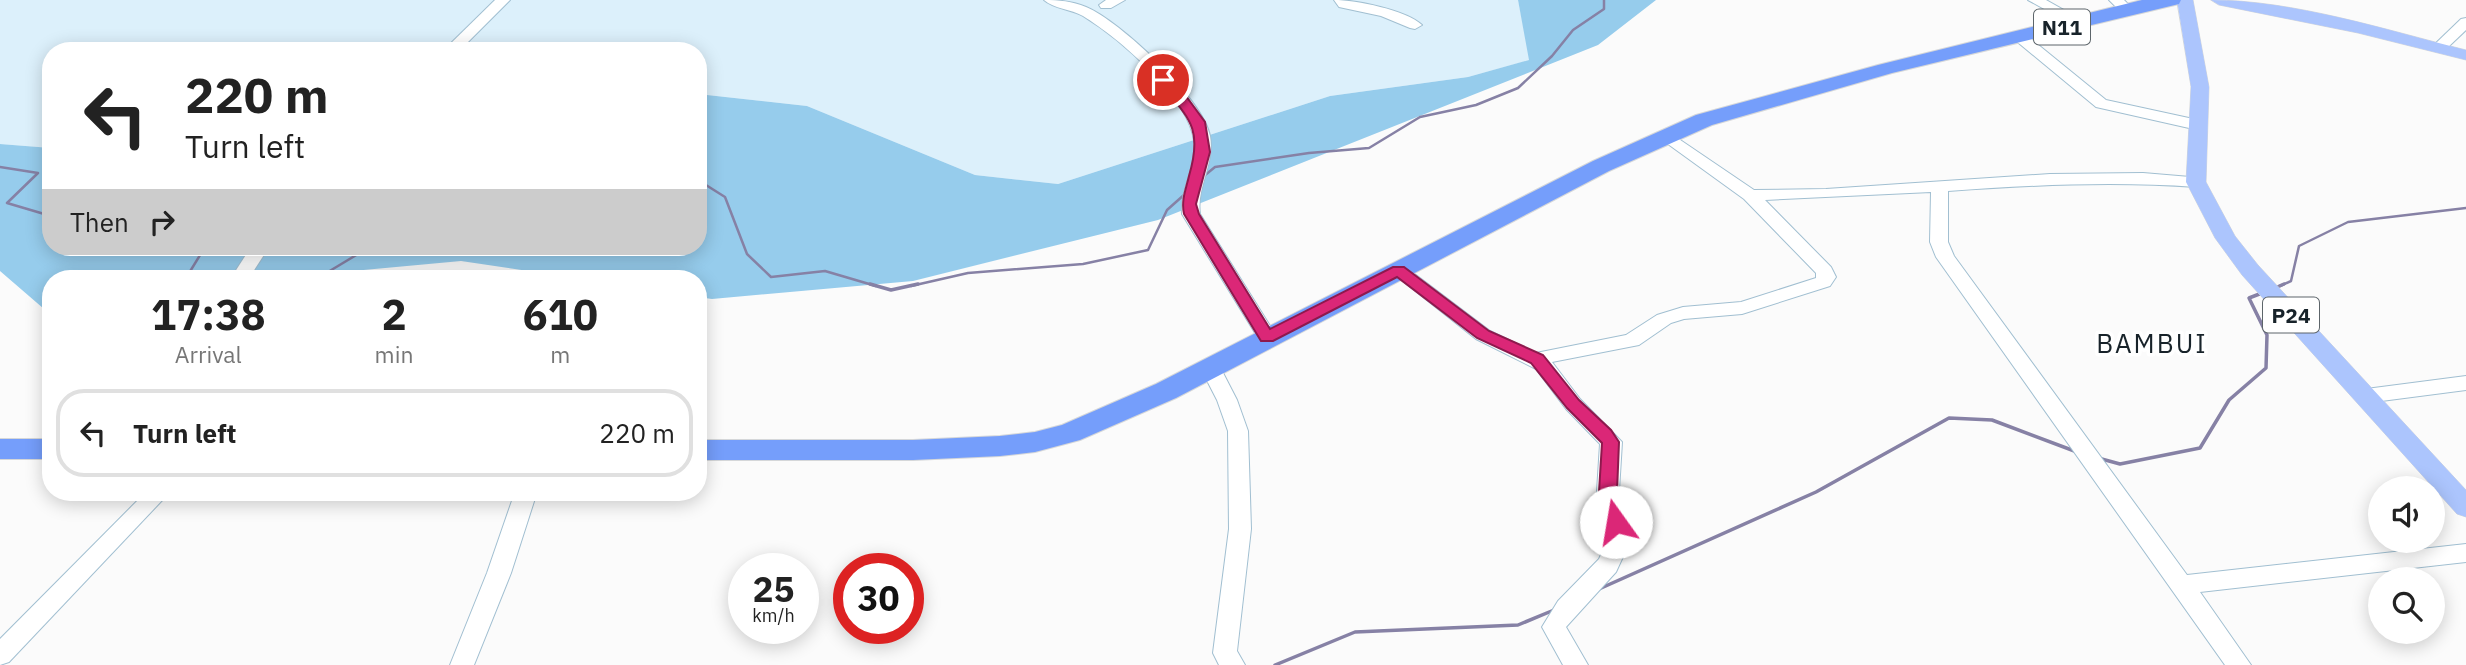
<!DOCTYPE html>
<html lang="en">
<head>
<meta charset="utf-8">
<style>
	:root { --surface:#fff; --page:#f6f6f6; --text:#222; --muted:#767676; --line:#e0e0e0 }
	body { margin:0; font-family:"IBM Plex Sans",sans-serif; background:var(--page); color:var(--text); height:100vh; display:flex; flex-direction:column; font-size:26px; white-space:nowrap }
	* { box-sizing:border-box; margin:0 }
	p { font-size:23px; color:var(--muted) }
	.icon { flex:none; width:38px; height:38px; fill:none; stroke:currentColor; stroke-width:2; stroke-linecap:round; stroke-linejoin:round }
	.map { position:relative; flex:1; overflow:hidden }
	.side { position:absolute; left:42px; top:270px; width:665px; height:231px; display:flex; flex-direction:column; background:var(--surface); border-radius:28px; box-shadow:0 4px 18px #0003 }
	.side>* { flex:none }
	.hud { position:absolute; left:42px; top:42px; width:665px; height:214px; border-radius:28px; box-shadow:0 4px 18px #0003; background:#fff; color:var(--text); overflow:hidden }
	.controls { position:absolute; left:2368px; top:476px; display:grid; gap:14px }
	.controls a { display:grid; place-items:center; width:77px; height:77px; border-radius:50%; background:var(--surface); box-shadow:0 4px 18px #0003; font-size:35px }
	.speed { position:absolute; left:728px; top:553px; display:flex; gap:14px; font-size:35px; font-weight:700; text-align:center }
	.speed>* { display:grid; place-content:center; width:91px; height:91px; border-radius:50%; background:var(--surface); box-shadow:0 4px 18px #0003; line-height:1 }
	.speed small { font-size:18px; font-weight:400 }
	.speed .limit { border:10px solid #d22; background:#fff; color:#111 }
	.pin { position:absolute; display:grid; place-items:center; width:60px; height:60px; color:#fff; margin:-30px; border:4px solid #fff; border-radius:50%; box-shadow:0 2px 7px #0007 }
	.me { position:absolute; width:77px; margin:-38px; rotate:347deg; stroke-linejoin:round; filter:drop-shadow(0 0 5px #0008) }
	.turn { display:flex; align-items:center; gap:24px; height:147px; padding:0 28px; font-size:32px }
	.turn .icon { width:91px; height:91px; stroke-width:2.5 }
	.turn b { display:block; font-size:49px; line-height:60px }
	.then { display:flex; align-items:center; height:66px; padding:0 28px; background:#0003; gap:14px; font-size:26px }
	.eta { display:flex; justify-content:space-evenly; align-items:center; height:119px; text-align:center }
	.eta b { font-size:42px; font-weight:700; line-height:49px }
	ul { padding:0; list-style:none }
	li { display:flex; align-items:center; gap:21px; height:88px; margin:0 14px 10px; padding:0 14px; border:4px solid var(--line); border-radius:28px }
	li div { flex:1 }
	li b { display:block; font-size:26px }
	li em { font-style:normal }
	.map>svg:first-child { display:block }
</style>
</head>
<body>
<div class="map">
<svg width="2466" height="665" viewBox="0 0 2466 665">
	<rect width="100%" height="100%" fill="#fbfbfb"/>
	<polygon fill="#dcf0fb" points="0,0 1518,0 1530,60 1468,77 1330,96 1058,184 975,175 807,106 698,94 698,51 51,51 51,148 0,144"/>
	<polygon fill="#96ccec" points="1518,0 1656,0 1598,45 1158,220 913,281 712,299 698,297 698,278 575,278 461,261 277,278 51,278 51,315 0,271 0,144 51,148 51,247 698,247 698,94 807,106 975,175 1058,184 1330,96 1468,77 1529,60"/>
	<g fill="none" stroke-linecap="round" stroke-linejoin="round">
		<g stroke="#8681a5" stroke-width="2.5">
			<polyline points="0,167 38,173 7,203 51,216"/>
			<polyline points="1204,176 1215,167 1309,153 1369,148 1420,117 1476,105 1518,88 1552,56 1573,30 1604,9 1604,0"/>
			<polyline points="698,180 725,197 747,254 771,277 825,271 876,286"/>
			<polyline points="186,278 205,247"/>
			<polyline points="318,278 358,254 364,247"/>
			<polyline points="911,286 968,273 1083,264 1148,250 1167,210 1185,194"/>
			<polyline points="2280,286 2291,281 2299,246 2348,222 2466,208"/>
		</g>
		<g stroke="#8681a5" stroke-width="3.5">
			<polyline points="870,284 891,290 918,284"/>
			<polyline points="2275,288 2284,284"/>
			<polyline points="2098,458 2120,464 2200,448 2229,400 2266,368 2267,335 2249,298 2262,293"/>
			<polyline points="1599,589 1816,492 1949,418 1992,420 2077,452"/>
			<polyline points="1275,665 1355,632 1518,625 1554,610"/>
		</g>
		<g stroke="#a1bfd1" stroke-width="2">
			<g id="minor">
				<polygon points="495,0 510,0 459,51 443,51"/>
				<path d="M1044,0c15,0 28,1 42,7 34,14 117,92 124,129 5,28 -14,51 -10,78l77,123 -3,4h-14l-78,-127c-2,-26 15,-47 12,-73 -5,-43 -75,-103 -111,-125 -12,-7 -29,-7 -39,-16z"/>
				<polygon points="1106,0 1125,0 1111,8 1101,8 1099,5"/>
				<path d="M1334,0c22,0 72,10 88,25l-7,4 -5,-1 -29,-12 -42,-9z"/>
				<polygon points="2028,0 2046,0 2087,23 2080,27 2075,26"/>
				<polygon points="2109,0 2124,0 2134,10 2127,14 2122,13"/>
				<polygon points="2466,18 2466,30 2445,50 2435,50 2433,47 2435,44 2461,19"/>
				<polygon points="2020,33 2025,34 2106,100 2198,120 2206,125 2198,130 2096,107 2015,40 2013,37 2015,34"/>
				<path d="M1667,131l87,59 72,-1 224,-15 93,-1 59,5 2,4 -2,4 -6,1c-83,-6 -165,-2 -248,4v51l6,14 233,319 279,-31v18l-266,30 51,73h-26l-289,-408 -6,-15 1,-50 -166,8 66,67 5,10 -6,9 -88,28 -58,5 -13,4 -32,22 -87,17 28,37 42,43 -3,49 9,40 -1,17 -11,24 -50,55 22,38h-25l-21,-38 16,-26 41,-42 5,-11 1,-17 -8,-40 3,-47 -34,-35 -30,-40 -60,-30 -87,-69 3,-4h12l86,65 46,22 90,-18 31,-20 26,-8 58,-5 75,-24v-5l-72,-74 -83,-60 -2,-3z"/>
				<polygon points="251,247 269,247 249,278 231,278"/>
				<polygon points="1210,360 1217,362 1220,367 1237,400 1248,431 1251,529 1237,651 1245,665 1219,665 1213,653 1229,529 1228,431 1217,400 1200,367 1203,362"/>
				<polygon points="2466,376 2466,390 2366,403 2359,401 2356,396 2359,391 2366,389"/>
				<polygon points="146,492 170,492 9,662 0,665 0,639"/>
				<polygon points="515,492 537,492 511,573 474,665 450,665 487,573"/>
			</g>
		</g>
		<g stroke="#d5d7d9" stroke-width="1">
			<g id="major">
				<polygon points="2177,0 2193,0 2209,87 2206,182 2235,236 2258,265 2466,490 2466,517 2457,514 2242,275 2215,238 2186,182 2191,87"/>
				<path d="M2211,0c82,0 175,30 255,50v10l-108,-27 -139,-28z"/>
			</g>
		</g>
		<g stroke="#d5d7d9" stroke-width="2">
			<g id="highway">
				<polygon points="2142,0 2181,0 2179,4 1892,73 1712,125 1609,171 1176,398 1080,440 1035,452 1000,456 913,460 698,460 698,440 913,440 1000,436 1035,432 1062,425 1156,384 1593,161 1696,115 1878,65"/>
				<rect x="0" y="439" width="51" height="20"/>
			</g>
		</g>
		<use href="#minor" fill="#fff" fill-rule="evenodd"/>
		<use href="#major" fill="#acc5fd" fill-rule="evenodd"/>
		<use href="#highway" fill="#759efb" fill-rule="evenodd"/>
	</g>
	<path fill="#db2777" stroke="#8e194d" stroke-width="2" d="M1163,76l20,16 22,30 5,30 -14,52 3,10 71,115 123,-62h11l85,64 54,24 36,45 32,30 8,12 -2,50 8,30 -3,5h-13l-10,-35 3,-49 -35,-35 -36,-45 -54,-25 -80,-61 -124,64h-12l-77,-127c-3,-14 2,-25 5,-38 15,-51 -2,-59 -32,-96z"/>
	<g text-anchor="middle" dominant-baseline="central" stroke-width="7" stroke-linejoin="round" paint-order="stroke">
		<g fill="#fff" stroke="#5d656a" stroke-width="2">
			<rect x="2034" y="9.5" width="56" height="35" rx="5"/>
			<rect x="2263" y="297.5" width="56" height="35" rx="5"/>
		</g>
		<g font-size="21" font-weight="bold" fill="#18232a">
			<text x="2062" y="27">N11</text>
			<text x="2291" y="315">P24</text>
		</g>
		<g font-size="26" letter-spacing="2" fill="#18232a" stroke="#fff">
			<text x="2152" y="343">BAMBUI</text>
		</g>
	</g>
</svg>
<div class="controls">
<a><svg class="icon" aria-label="sound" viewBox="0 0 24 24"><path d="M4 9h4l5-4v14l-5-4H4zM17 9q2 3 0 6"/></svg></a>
<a><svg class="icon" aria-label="search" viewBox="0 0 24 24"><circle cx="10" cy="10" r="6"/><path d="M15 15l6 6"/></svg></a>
</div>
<div class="speed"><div>25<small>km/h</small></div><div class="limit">30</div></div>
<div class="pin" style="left:1163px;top:80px;background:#d93025"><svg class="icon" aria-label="arrive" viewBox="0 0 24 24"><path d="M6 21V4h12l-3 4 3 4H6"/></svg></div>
<svg class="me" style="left:1616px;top:522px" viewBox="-20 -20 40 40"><circle r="19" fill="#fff"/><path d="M0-13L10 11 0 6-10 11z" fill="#db2777"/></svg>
<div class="hud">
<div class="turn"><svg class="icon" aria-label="left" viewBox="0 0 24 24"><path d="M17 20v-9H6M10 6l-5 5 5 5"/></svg><div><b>220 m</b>Turn left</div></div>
<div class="then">Then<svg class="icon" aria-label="right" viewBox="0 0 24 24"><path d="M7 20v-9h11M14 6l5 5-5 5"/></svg></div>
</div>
<section class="side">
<div class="eta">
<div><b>17:38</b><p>Arrival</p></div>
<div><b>2</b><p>min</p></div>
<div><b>610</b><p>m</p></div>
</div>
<ul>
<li><svg class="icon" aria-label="left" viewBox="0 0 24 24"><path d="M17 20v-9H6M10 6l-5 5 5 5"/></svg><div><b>Turn left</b></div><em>220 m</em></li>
</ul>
</section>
</div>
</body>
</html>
